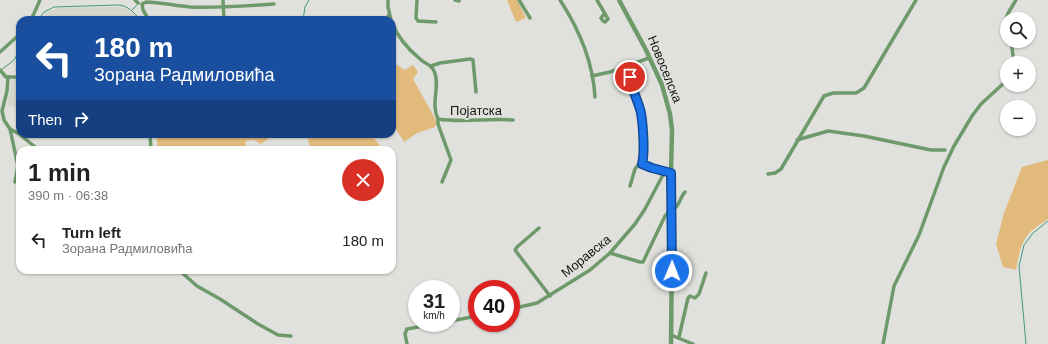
<!DOCTYPE html>
<html lang="en">
<head>
<meta charset="utf-8">
<style>
	:root { --surface:#fff; --page:#f6f6f6; --text:#222; --muted:#767676 }
	body { margin:0; font-family:Helvetica,sans-serif; background:var(--page); color:var(--text); height:100vh; display:flex; flex-direction:column; font-size:15px; white-space:nowrap }
	* { box-sizing:border-box; margin:0 }
	p { font-size:13px; color:var(--muted) }
	.icon { flex:none; width:22px; height:22px; fill:none; stroke:currentColor; stroke-width:2; stroke-linecap:round; stroke-linejoin:round }
	.map { position:relative; flex:1; overflow:hidden }
	.sheet { position:absolute; left:16px; top:146px; width:380px; height:128px; display:flex; flex-direction:column; background:var(--surface); border-radius:12px; box-shadow:0 1px 3px #0004 }
	.sheet>* { flex:none }
	.guide { position:absolute; left:16px; top:16px; width:380px; height:122px; border-radius:12px; box-shadow:0 1px 3px #0004; background:#1a4fa0; color:#fff; overflow:hidden }
	.controls { position:absolute; left:1000px; top:12px; display:grid; gap:8px }
	.controls a { display:grid; place-items:center; width:36px; height:36px; border-radius:50%; background:var(--surface); box-shadow:0 1px 3px #0004; font-size:20px }
	.speed { position:absolute; left:408px; top:280px; display:flex; gap:8px; font-size:20px; font-weight:700; text-align:center }
	.speed>* { display:grid; place-content:center; width:52px; height:52px; border-radius:50%; background:var(--surface); box-shadow:0 1px 3px #0004; line-height:1 }
	.speed small { font-size:10px; font-weight:400 }
	.speed .limit { border:6px solid #d22; background:#fff; color:#111 }
	.pin { position:absolute; display:grid; place-items:center; width:34px; height:34px; color:#fff; margin:-17px; border:2px solid #fff; border-radius:50%; box-shadow:0 1px 4px #0007 }
	.me { position:absolute; width:44px; margin:-22px; rotate:1deg; stroke-linejoin:round; filter:drop-shadow(0 0 3px #0008) }
	.turn { display:flex; align-items:center; gap:14px; height:84px; padding:0 12px; font-size:18px }
	.turn .icon { width:52px; height:52px; stroke-width:2.5 }
	.turn b { display:block; font-size:28px; line-height:34px }
	.then { display:flex; align-items:center; height:38px; padding:0 12px; background:#0003; gap:8px; font-size:15px }
	.round { display:grid; place-items:center; flex:none; width:42px; height:42px; border-radius:21px; background:var(--page) }
	.overview { display:flex; align-items:center; justify-content:space-between; height:68px; padding:0 12px }
	h1 { font-size:24px; font-weight:600; line-height:30px }
	ul { padding:0; list-style:none }
	li { display:flex; align-items:center; gap:12px; height:52px; padding:0 12px }
	li div { flex:1 }
	li b { display:block; font-size:15px }
	li em { font-style:normal }
	.map>svg:first-child { display:block }
</style>
</head>
<body>
<div class="map">
<svg width="1048" height="344" viewBox="0 0 1048 344">
	<rect width="100%" height="100%" fill="#e0e1dd"/>
	<g fill="#d4d7cc">
		<polygon points="113,7 122,7 135,14 139,20 43,20 46,12 59,8"/>
		<polygon points="20,76 20,109 7,106 12,79"/>
	</g>
	<g fill="#e2ba7c">
		<polygon points="507,0 517,0 526,18 516,22"/>
		<polygon points="392,62 405,70 413,65 418,72 413,79 437,122 435,127 417,133 404,142 392,123"/>
		<polygon points="156,134 275,134 261,144 254,140 246,141 245,150 158,150"/>
		<polygon points="307,134 371,134 380,146 376,150 313,150 309,144"/>
		<path d="M1048,160v59c-4,3 -9,6 -13,9 -14,10 -16,26 -19,42l-13,-3 -7,-23 8,-31 18,-46z"/>
	</g>
	<g fill="none" stroke-linecap="round" stroke-linejoin="round">
		<g stroke="#469776" stroke-width="1">
			<polyline points="132,10 137,5"/>
			<path d="M38,20l6,-8 10,-5 64,-2c9,0 17,8 22,15"/>
			<polyline points="303,20 305,7 309,0"/>
			<polyline points="1,70 13,61 20,51"/>
			<polyline points="1026,344 1019,266 1024,245 1033,233 1048,221"/>
		</g>
		<g stroke="#6e9a6b" stroke-width="3.5">
			<polyline points="135,0 138,3"/>
			<polyline points="223,0 224,20"/>
			<polyline points="388,0 388,7 391,20"/>
			<polyline points="417,0 416,18 418,21 436,22"/>
			<polyline points="455,0 459,1"/>
			<polyline points="519,0 530,18"/>
			<path d="M560,0c19,29 33,63 35,97"/>
			<polyline points="597,0 608,19 605,22 603,21 601,18 604,14"/>
			<polyline points="31,20 40,0"/>
			<path d="M149,20l-6,-10 -1,-6 4,-2c15,0 29,4 44,5 28,1 56,-1 84,-3"/>
			<polyline points="385,20 389,15"/>
			<path d="M392,23c6,15 16,26 28,36 5,5 11,5 14,12 7,14 -4,32 4,48 25,4 50,-1 75,1"/>
			<path d="M1007,28c-3,-13 3,-17 9,-28"/>
			<polyline points="1011,41 1014,63"/>
			<polyline points="0,52 20,34"/>
			<polyline points="431,66 440,63 470,59 473,60 476,92"/>
			<polyline points="627,66 631,87 641,115 643,144 642,164"/>
			<polyline points="0,70 6,77 15,77"/>
			<polyline points="592,76 610,72 649,58"/>
			<polyline points="8,77 7,91 2,111 4,120 10,129 19,134 39,150"/>
			<polyline points="438,119 438,124 451,160 442,182"/>
			<polyline points="10,129 18,166 15,182"/>
			<polyline points="150,134 151,150"/>
			<polyline points="797,140 828,131 864,136 931,150 945,150"/>
			<polyline points="768,174 775,173 781,169 824,96 833,93 856,93 864,88 916,0"/>
			<path d="M630,186l5,-17 3,-4c5,-1 27,6 33,8"/>
			<polyline points="539,228 517,247 515,250 550,296"/>
			<path d="M610,253l30,9h3l22,-46c3,-4 7,-6 11,-9 4,-4 5,-11 9,-15"/>
			<polyline points="179,270 197,286 220,299 258,324 278,335 291,336"/>
			<polyline points="511,309 537,303 590,270 610,253 635,224 645,209 665,171"/>
			<polyline points="451,321 477,316"/>
			<polyline points="671,335 693,344"/>
			<polyline points="679,337 688,298 690,296 695,298 699,294 706,273"/>
			<polyline points="407,344 405,334 407,329 440,323"/>
			<polyline points="883,344 894,286 919,235 944,167 954,146 972,116 981,104 1004,83 1007,79"/>
		</g>
		<polyline stroke="#6e9a6b" stroke-width="4.5" points="619,0 646,50 662,85 670,114 672,130 671,173 672,245 671,344"/>
	</g>
	<g fill="none" stroke-linecap="round" stroke-linejoin="round">
		<g stroke="#114b97" stroke-width="10">
			<path id="route" d="M630,77c2,14 8,23 11,36 2,12 4,40 1,51l10,4 19,5 1,98"/>
		</g>
		<use href="#route" stroke="#1a73e8" stroke-width="7"/>
	</g>
	<g text-anchor="middle" dominant-baseline="central" stroke-width="4" stroke-linejoin="round" paint-order="stroke">
		<g font-size="13" fill="#161615" stroke="#e0e1dd">
			<text transform="translate(665 69) rotate(68)">Новоселска</text>
			<text x="476" y="110">Појатска</text>
			<text transform="translate(586 256) rotate(-39)">Моравска</text>
		</g>
	</g>
</svg>
<div class="controls">
<a><svg class="icon" aria-label="search" viewBox="0 0 24 24"><circle cx="10" cy="10" r="6"/><path d="M15 15l6 6"/></svg></a>
<a>+</a>
<a>−</a>
</div>
<div class="speed"><div>31<small>km/h</small></div><div class="limit">40</div></div>
<div class="pin" style="left:630px;top:77px;background:#d93025"><svg class="icon" aria-label="arrive" viewBox="0 0 24 24"><path d="M6 21V4h12l-3 4 3 4H6"/></svg></div>
<svg class="me" style="left:672px;top:271px" viewBox="-20 -20 40 40"><circle r="17" fill="#1a73e8" stroke="#fff" stroke-width="3"/><path d="M0-11L8 9 0 5-8 9z" fill="#fff"/></svg>
<div class="guide">
<div class="turn"><svg class="icon" aria-label="left" viewBox="0 0 24 24"><path d="M17 20v-9H6M10 6l-5 5 5 5"/></svg><div><b>180 m</b>Зорана Радмиловића</div></div>
<div class="then">Then<svg class="icon" aria-label="right" viewBox="0 0 24 24"><path d="M7 20v-9h11M14 6l5 5-5 5"/></svg></div>
</div>
<section class="sheet">
<div class="overview"><div><h1>1 min</h1><p>390 m · 06:38</p></div><a class="round" style="background:#d93025;color:#fff"><svg class="icon" aria-label="close" viewBox="0 0 24 24"><path d="M6 6l12 12M18 6L6 18"/></svg></a></div>
<ul>
<li><svg class="icon" aria-label="left" viewBox="0 0 24 24"><path d="M17 20v-9H6M10 6l-5 5 5 5"/></svg><div><b>Turn left</b><p>Зорана Радмиловића</p></div><em>180 m</em></li>
</ul>
</section>
</div>
</body>
</html>
